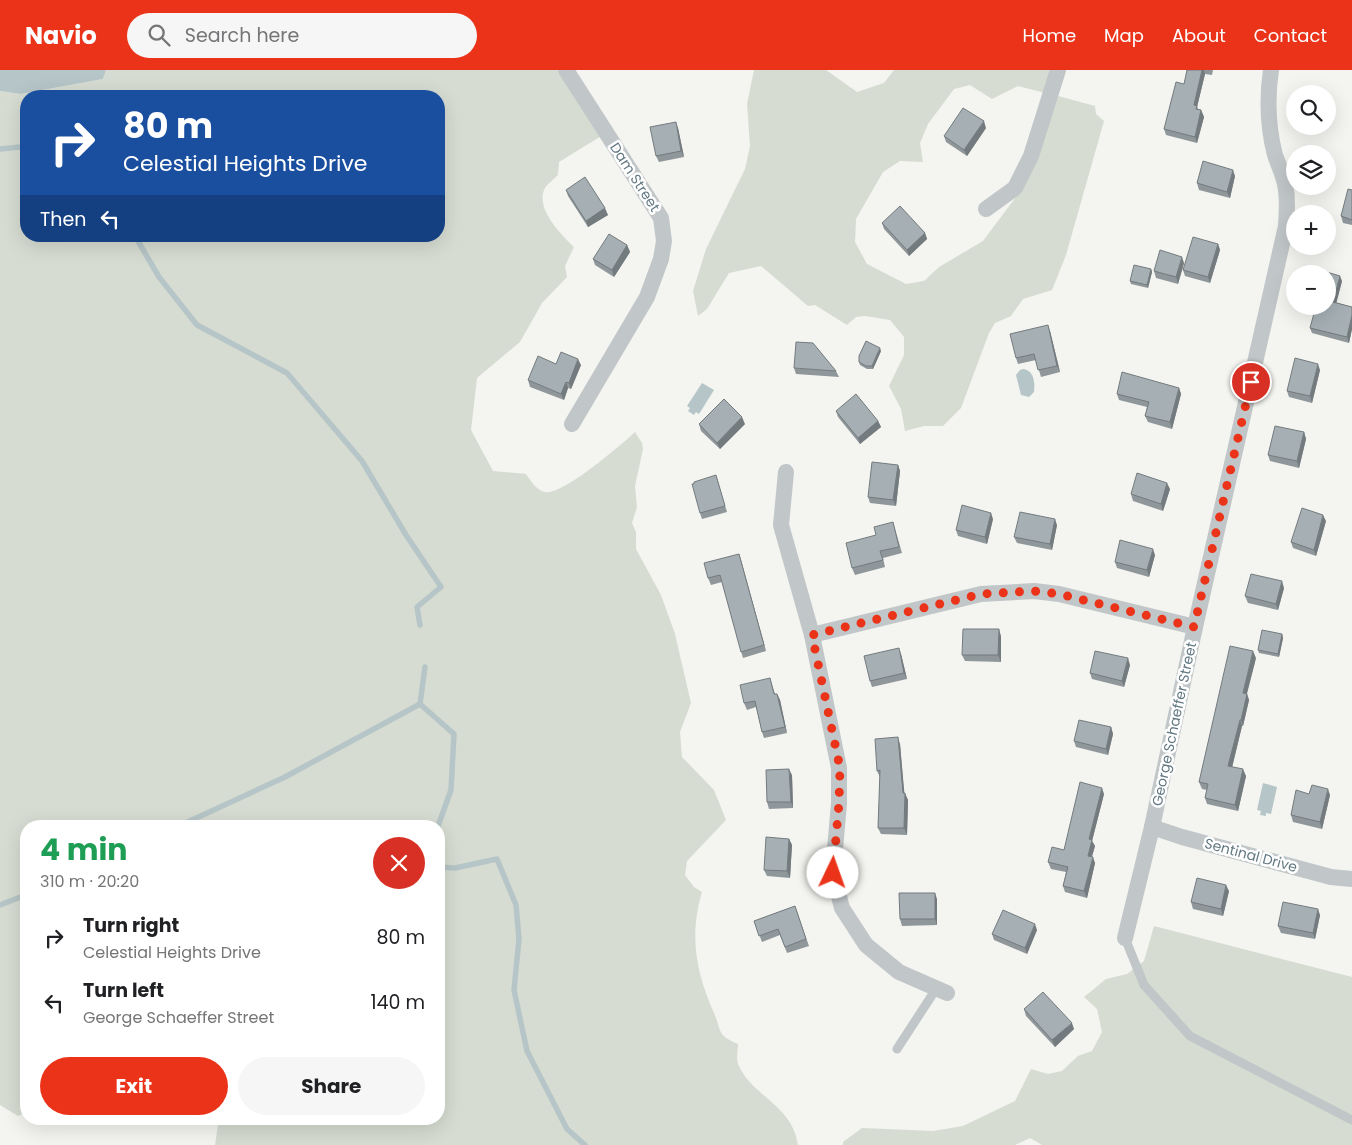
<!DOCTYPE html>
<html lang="en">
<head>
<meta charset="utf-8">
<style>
	:root { --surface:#fff; --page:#f6f6f6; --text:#202124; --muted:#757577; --accent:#eb3319 }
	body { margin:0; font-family:Poppins,sans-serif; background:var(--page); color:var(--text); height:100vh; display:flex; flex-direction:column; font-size:19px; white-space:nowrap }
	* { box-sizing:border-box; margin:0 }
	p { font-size:16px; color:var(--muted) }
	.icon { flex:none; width:28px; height:28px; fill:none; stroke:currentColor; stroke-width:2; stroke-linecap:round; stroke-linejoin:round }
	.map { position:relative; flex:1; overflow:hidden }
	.side { position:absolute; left:20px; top:750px; width:425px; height:305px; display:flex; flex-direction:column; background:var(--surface); border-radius:20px; box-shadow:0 5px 20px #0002 }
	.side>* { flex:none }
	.banner { position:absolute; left:20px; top:20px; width:425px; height:152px; border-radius:20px; box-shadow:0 5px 20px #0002; background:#1a4fa0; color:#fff; overflow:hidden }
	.buttons { position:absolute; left:1286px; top:15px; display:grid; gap:10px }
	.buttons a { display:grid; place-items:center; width:50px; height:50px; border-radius:50%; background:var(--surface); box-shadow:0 5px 20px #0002; font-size:25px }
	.pin { position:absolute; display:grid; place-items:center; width:42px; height:42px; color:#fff; margin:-21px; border:2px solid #fff; border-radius:50%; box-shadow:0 1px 5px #0007 }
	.me { position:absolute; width:55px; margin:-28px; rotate:3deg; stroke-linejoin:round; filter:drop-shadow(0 0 4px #0008) }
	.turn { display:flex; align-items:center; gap:18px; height:105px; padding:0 20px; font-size:22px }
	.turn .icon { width:65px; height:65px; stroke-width:2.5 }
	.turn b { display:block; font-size:35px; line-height:42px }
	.then { display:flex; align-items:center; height:48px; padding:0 20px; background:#0003; gap:10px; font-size:19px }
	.round { display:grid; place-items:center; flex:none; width:52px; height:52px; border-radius:26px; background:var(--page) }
	.headline { display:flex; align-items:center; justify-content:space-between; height:85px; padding:0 20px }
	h1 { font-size:30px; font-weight:700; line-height:38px; color:#1e9e55 }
	.cta { display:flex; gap:10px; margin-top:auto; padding:10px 20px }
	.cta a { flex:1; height:58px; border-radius:30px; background:var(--accent); color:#fff; font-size:20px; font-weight:700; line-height:58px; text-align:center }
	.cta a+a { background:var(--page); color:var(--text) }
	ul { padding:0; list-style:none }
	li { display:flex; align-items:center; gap:15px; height:65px; padding:0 20px }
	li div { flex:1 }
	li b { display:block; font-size:19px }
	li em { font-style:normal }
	header { display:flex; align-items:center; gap:30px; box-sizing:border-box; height:70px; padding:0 25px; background:var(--accent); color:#fff }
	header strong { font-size:24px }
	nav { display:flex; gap:28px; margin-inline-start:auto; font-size:18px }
	.search { width:350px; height:45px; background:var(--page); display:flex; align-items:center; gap:12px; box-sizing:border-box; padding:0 18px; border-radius:28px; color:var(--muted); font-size:19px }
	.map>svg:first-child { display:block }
</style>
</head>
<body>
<header>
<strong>Navio</strong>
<div class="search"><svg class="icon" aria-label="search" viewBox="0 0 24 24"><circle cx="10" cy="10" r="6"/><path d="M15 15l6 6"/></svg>Search here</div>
<nav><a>Home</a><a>Map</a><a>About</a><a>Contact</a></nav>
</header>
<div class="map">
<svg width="1352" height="1075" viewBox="0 0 1352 1075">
	<rect width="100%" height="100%" fill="#f4f4f0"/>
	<g fill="#d6dcd1" fill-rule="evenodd">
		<path d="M106,0h457l40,65 -44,27 -1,13c-4,4 -12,10 -14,15 -8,20 18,45 30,57l-9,19 2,11 -25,26 -22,39 -43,36 -6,52 22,41 33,3c5,7 10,16 19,18 17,4 76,-47 90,-60l7,11 1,6 -8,37 2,21 -5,16 4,9v17l25,46 14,39 16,69 -11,29 2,25 32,33 12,30 -39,41 -2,14 9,12 8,5c-13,44 -6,80 12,121 8,18 2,22 24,31 0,6 -2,14 0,20 14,33 54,40 60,81h-583l4,-26h220v-293h-413v286l-8,4 -18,-11v-1014l21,3 82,-15zM26,26h413v140h-413z"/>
		<path d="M754,0h72l31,22 27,-9 10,-13h172l-8,26 37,10 1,8 8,7 -38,134 -14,35 -29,9 -12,17 -16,7 -6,10 -28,75 -18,18h-19l-19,5 -4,-22 -12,-23 15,-31v-18l-14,-17 -25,-4 -9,1 -9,8 -32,-20 -7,1 -47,-40 -32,7 -22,36 -9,7 -5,-25 13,-42 39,-80 5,-23 -3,-42zM970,15l22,14 26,-13 39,10 -32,89 -42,56 -44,26 -15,14 -18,3 -39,-20 -12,-22 1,-23 27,-47 17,-11 23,1 -3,-19 8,-19 26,-35z"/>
		<polygon points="1154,856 1352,907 1352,1075 1042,1075 1030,1068 1015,1075 843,1075 843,1072 862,1058 933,1061 963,1056 1015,1031 1031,999 1048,1004 1062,1001 1078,986 1092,981 1102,962 1097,939 1084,927 1106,909 1127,904 1144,891"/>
	</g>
	<g fill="#b6c5c7">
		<polygon points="0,0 106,0 103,9 21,24 0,21"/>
		<path d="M1023,299c11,1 12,14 11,23l-5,5 -8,-2 -5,-20 4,-5z"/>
		<polygon points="702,313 714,320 699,344 696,342 694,345 688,341 690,338 687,336"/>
		<polygon points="1263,713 1277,717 1271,744 1266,743 1266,746 1260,745 1261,741 1257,740"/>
	</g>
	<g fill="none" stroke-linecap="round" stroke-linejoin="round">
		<g stroke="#b6c5c7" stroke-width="5.5">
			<polyline points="0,79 20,77 26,80"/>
			<polyline points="135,166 159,207 197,255 287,303 362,391 406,465 441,517 417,537 420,555"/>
			<polyline points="425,597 420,634 454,664 451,720 438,756"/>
			<polyline points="179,756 285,707 420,634"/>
			<polyline points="439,797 455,798 497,789 516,835 519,869 514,920 527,981 567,1059 585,1075"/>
			<polyline points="0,835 26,825"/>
		</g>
		<g stroke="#c1c6c8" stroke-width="9">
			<polyline points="1125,868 1144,915 1190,966 1352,1050"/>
			<polyline points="897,979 936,919"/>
		</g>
		<g stroke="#c1c6c8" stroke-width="16">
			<polyline points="566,0 661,148 664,171 661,189 647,227 572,354"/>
			<polyline points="986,139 1015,118 1031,86 1058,0"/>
			<polyline points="786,402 781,455 812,565 839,698 839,733 833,803 842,838 866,875 899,902 947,923"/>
			<polyline points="812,565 981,524 1034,521 1059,524 1195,557"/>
			<polyline points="1152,757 1182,767 1331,807 1352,809"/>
			<path d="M1125,868l27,-111 43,-200 91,-401c1,-14 2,-28 -1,-42 -2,-10 -7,-20 -10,-29 -7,-27 -8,-58 -4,-85"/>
		</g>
	</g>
	<g fill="#8f979b">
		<polygon points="1187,0 1213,0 1212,5 1205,4 1197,37 1198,39 1201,40 1204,47 1197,73 1166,65 1164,59 1184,14"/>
		<polygon points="678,58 684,87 659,92 656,86"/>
		<polygon points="986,58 967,86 946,72 944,66"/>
		<polygon points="1235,106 1230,128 1199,120 1197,113"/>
		<polygon points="566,120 608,145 588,157 568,126"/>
		<polygon points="1352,120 1352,155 1343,153 1341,146"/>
		<polygon points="882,153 925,163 927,169 909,186 884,159"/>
		<polygon points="1218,174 1220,180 1210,213 1185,206 1183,200"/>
		<polygon points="627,175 630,182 614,207 595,195 593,189"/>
		<polygon points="1184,193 1178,214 1156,208 1154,201"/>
		<polygon points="1151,199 1152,202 1148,218 1131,214 1130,211"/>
		<polygon points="1342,211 1336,233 1352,237 1352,259 1349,273 1312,263 1310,258"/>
		<polygon points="1050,261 1060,302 1041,307 1036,290 1018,294 1016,288"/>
		<polygon points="881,281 873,299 867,299 860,295 859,292"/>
		<polygon points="556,294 581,295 571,319 568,318 564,330 530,317 528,310"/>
		<polygon points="794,298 836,301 839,307 796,304"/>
		<polygon points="1320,300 1312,333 1289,327 1287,321"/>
		<polygon points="1179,318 1181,324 1172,359 1148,352 1145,346 1147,337 1119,330 1117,324"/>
		<polygon points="836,341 878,351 881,357 860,374 838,347"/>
		<polygon points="699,354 745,354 720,379 701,361"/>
		<polygon points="1304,362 1306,369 1299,398 1270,391 1268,385"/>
		<polygon points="898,395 900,401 896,436 870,433 868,427"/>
		<polygon points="716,405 727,442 702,449 700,443"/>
		<polygon points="1170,419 1163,441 1133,431 1131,424"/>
		<polygon points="993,449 987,474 958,466 956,460"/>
		<polygon points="1326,451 1316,486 1293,478 1291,472"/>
		<polygon points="893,452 902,483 883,488 885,497 855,505 852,498 876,465"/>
		<polygon points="1057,455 1052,480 1017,473 1014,467"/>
		<polygon points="739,484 766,581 743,588 722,512 711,515 708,508"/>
		<polygon points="1155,485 1149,507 1117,498 1115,492"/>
		<polygon points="1284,518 1278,540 1248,533 1245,526"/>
		<polygon points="1282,564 1283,568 1279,587 1259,583 1258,580"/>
		<polygon points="1001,566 1001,592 965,591 962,585"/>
		<polygon points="901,584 907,609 872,617 870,611"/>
		<polygon points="1256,588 1247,624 1249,630 1243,656 1242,656 1232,697 1246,706 1238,741 1207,734 1205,728 1207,720 1202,719 1199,712"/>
		<polygon points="1130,595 1124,617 1092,609 1090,603"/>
		<polygon points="770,608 775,624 777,624 780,630 787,663 764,668 762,662 756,637 747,640 744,633"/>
		<polygon points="1111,657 1113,664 1108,685 1076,677 1074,671"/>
		<polygon points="900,674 904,723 908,730 907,765 881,764 878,758 880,707 877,701"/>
		<polygon points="792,705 793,738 769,739 767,732"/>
		<polygon points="1104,724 1092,771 1095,776 1092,787 1095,793 1087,828 1065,822 1063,816 1066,802 1051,799 1048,792 1064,780"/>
		<polygon points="1309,724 1330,725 1322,759 1293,752 1291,745"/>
		<polygon points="789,769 792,775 790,808 767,806 764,800"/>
		<polygon points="1229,821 1223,846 1193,839 1191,832"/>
		<polygon points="937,829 937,855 902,856 900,849"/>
		<polygon points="795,836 809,876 787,883 780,865 762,872 754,851"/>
		<polygon points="1320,845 1315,869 1281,863 1278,856"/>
		<polygon points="1037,860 1027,884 994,870 992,864"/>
		<polygon points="1024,939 1074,959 1055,977 1026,946"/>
	</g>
	<g fill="#747b7e">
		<polygon points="1202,0 1204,0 1205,4 1197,37 1199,43 1194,35"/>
		<polygon points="1201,40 1204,47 1197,73 1195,67"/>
		<polygon points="984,51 986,58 967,86 964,80"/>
		<polygon points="676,52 678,58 684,87 681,81"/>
		<polygon points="1233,100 1235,106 1230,128 1227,122"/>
		<polygon points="605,138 608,145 588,157 586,151"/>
		<polygon points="925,163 927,169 909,186 907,180"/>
		<polygon points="1218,174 1220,180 1210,213 1208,207"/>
		<polygon points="627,175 630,182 614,207 612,200"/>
		<polygon points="1182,187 1184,193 1178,214 1176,207"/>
		<polygon points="1151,199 1152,202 1148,218 1147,215"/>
		<polygon points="1340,206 1342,211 1335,238 1333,232"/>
		<polygon points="1352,245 1352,259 1349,273 1347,267"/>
		<polygon points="1048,255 1050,261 1060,302 1057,296"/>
		<polygon points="880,278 881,281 873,299 872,296"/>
		<polygon points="578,289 581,295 571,319 569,313"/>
		<polygon points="1318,294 1320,300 1312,333 1310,326"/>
		<polygon points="566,312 568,318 564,330 561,324"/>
		<polygon points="1179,318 1181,324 1172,359 1170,352"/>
		<polygon points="742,347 745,354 720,379 717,373"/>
		<polygon points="878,351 881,357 860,374 858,368"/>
		<polygon points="1304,362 1306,369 1299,398 1297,391"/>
		<polygon points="898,395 900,401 896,436 893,430"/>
		<polygon points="1167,413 1170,419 1163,441 1161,434"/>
		<polygon points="991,443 993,449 987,474 985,467"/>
		<polygon points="1323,445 1326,451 1316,486 1314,480"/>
		<polygon points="1055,449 1057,455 1052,480 1050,474"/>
		<polygon points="1153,479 1155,485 1149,507 1147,500"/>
		<polygon points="739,484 741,490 766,581 764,575"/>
		<polygon points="1282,511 1284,518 1278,540 1276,534"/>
		<polygon points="999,559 1001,566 1001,592 998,585"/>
		<polygon points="1282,564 1283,568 1279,587 1278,584"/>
		<polygon points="899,578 901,584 907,609 904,603"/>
		<polygon points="1253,581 1256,588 1245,630 1243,623"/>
		<polygon points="1128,588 1130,595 1124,617 1122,611"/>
		<polygon points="777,624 780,630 787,663 785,657"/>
		<polygon points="1247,624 1249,630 1243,656 1241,650"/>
		<polygon points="1240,650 1242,656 1231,702 1228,696"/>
		<polygon points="1111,657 1113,664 1108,685 1106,679"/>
		<polygon points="898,667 900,674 905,730 903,723"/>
		<polygon points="789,699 792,705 793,738 791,732"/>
		<polygon points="1243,699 1246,706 1238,741 1235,735"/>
		<polygon points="1102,718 1104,724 1092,771 1095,776 1090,792 1088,786 1089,769"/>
		<polygon points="1328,719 1330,725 1322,759 1320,752"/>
		<polygon points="905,723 908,730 907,765 904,758"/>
		<polygon points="789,769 792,775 790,808 787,801"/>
		<polygon points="1093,787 1095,793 1087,828 1084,821"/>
		<polygon points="1226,815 1229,821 1223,846 1221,839"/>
		<polygon points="935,823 937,829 937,855 935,849"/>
		<polygon points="1318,839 1320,845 1315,869 1313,863"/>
		<polygon points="1035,854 1037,860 1027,884 1025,878"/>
		<polygon points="1072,953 1074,959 1055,977 1052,970"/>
	</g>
	<g fill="#a6b0b4" stroke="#747b7e">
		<polygon points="1187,0 1202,0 1194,35 1197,36 1196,39 1201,40 1195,67 1164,59 1176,12 1184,14"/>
		<polygon points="963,38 984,51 964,80 944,66"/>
		<polygon points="676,52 681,81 656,86 650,57"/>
		<polygon points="1203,91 1233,100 1227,122 1197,113"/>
		<polygon points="585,107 605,138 586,151 566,120"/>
		<polygon points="1348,119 1352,120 1352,150 1341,146"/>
		<polygon points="900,136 925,163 907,180 882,153"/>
		<polygon points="609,164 627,175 612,200 593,189"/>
		<polygon points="1193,167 1218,174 1208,207 1183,200"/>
		<polygon points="1160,180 1182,187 1176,207 1154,201"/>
		<polygon points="1134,195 1151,199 1147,215 1130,211"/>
		<polygon points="1320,200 1340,206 1333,232 1352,237 1352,245 1347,267 1310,258 1316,236 1328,236 1328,204 1319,204"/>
		<polygon points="1048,255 1057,296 1038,300 1034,284 1016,288 1010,264"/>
		<polygon points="866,271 880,278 872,296 866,296 859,292 859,286"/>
		<polygon points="796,272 813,273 836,301 794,298"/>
		<polygon points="561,282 578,289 569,313 566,312 561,324 528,310 538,286 556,294"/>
		<polygon points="1295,288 1318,294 1310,326 1287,321"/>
		<polygon points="1122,302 1179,318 1170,352 1145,346 1149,332 1117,324"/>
		<polygon points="856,324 878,351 858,368 836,341"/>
		<polygon points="724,329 742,347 717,373 699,354"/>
		<polygon points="1275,356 1304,362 1297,391 1268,385"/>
		<polygon points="872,392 898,395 893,430 868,427"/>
		<polygon points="1137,403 1167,413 1161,434 1131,424"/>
		<polygon points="716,405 725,436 700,443 692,414 694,414 694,412"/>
		<polygon points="962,435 991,443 985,467 956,460"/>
		<polygon points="1302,438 1323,445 1314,480 1291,472"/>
		<polygon points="1020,442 1055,449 1050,474 1014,467"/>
		<polygon points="893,452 899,477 880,481 883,490 852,498 846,473 876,465 874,457"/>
		<polygon points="1120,470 1153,479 1147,500 1115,492"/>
		<polygon points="739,484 764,575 741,582 720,505 708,508 704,493"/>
		<polygon points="1251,504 1282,511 1276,534 1245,526"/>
		<polygon points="963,559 999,559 998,585 962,585"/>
		<polygon points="1262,560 1282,564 1278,584 1258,580"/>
		<polygon points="1230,576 1253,581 1243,623 1247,624 1241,650 1240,650 1228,696 1243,699 1235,735 1205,728 1208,714 1199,712"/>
		<polygon points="899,578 904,603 870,611 864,586"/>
		<polygon points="1095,581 1128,588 1122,611 1090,603"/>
		<polygon points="770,608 774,624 777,624 785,657 762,662 755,631 744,633 740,615"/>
		<polygon points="1079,650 1111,657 1106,679 1074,671"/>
		<polygon points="898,667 903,723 905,723 904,758 878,758 880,700 877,701 875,669"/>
		<polygon points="789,699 791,732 767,732 766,700"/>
		<polygon points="1080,712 1102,718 1089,769 1092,770 1088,786 1093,787 1084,821 1063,816 1068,797 1048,792 1052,777 1064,780"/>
		<polygon points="1312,715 1328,719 1320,752 1291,745 1296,720 1309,724"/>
		<polygon points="766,767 789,769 787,801 764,800"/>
		<polygon points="1197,808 1226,815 1221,839 1191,832"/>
		<polygon points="899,823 935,823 935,849 900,849"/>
		<polygon points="1283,832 1318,839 1313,863 1278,856"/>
		<polygon points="795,836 806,869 785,877 778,859 759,866 754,851"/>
		<polygon points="1003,840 1035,854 1025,878 992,864"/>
		<polygon points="1043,922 1072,953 1052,970 1024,939"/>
	</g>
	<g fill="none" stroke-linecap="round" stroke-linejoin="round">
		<polyline stroke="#eb3319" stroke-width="9" stroke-dasharray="0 16.2" points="833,803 839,733 840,698 812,565 981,524 1034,521 1059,524 1194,557 1251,312"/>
	</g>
	<g text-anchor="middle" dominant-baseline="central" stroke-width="5" stroke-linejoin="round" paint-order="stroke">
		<g font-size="14" fill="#627883" stroke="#fff">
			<text transform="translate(635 107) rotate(57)">Dam Street</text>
			<text transform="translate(1174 654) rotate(-78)">George Schaeffer Street</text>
			<text transform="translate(1251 785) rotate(15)">Sentinal Drive</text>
		</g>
	</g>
</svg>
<div class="buttons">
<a><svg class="icon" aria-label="search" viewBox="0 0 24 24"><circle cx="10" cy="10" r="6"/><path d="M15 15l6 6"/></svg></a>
<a><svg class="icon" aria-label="layers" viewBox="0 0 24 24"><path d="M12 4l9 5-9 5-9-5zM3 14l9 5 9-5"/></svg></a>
<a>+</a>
<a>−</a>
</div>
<div class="pin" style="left:1251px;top:312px;background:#d93025"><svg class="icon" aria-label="arrive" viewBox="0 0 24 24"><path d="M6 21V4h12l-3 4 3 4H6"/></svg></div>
<svg class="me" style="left:833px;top:803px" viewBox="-20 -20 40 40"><circle r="19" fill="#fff"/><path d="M0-13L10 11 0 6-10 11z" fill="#eb3319"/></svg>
<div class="banner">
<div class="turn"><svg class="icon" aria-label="right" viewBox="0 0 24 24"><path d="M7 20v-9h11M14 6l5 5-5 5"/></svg><div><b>80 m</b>Celestial Heights Drive</div></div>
<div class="then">Then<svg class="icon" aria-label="left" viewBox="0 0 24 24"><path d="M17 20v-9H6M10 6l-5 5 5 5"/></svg></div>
</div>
<section class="side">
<div class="headline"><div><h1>4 min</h1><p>310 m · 20:20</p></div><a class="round" style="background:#d93025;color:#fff"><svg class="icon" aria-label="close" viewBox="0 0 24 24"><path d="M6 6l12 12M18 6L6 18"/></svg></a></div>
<ul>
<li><svg class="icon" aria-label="right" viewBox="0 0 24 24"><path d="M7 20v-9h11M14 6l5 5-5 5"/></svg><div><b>Turn right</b><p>Celestial Heights Drive</p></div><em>80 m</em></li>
<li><svg class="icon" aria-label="left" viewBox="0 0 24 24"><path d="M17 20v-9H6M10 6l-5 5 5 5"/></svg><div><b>Turn left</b><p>George Schaeffer Street</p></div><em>140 m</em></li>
</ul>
<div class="cta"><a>Exit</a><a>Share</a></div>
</section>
</div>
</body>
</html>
